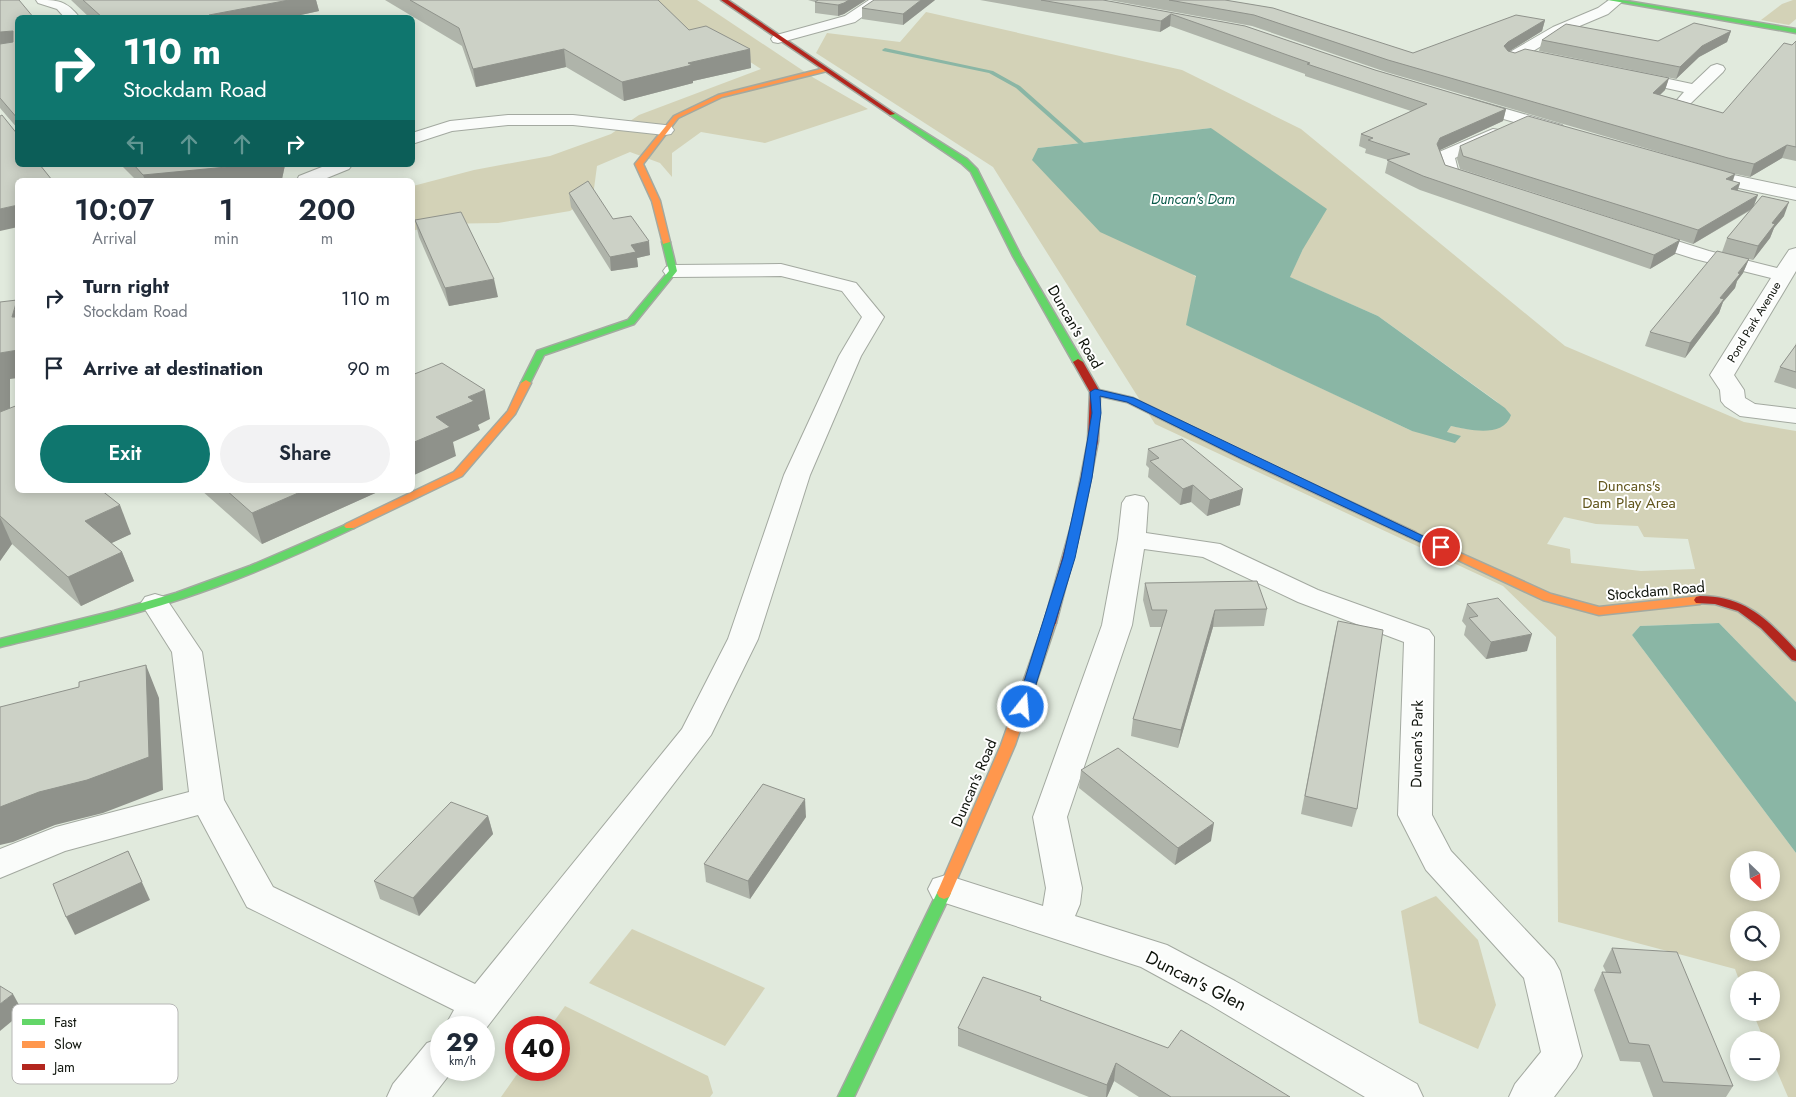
<!DOCTYPE html>
<html lang="en">
<head>
<meta charset="utf-8">
<style>
	:root { --surface:#fff; --page:#f2f2f3; --text:#1f2937; --muted:#747a83; --accent:#0f766e }
	body { margin:0; font-family:Jost,sans-serif; background:var(--page); color:var(--text); height:100vh; display:flex; flex-direction:column; font-size:19px; white-space:nowrap }
	* { box-sizing:border-box; margin:0 }
	p { font-size:16px; color:var(--muted) }
	.icon { flex:none; width:28px; height:28px; fill:none; stroke:currentColor; stroke-width:2; stroke-linecap:round; stroke-linejoin:round }
	.map { position:relative; flex:1; overflow:hidden }
	.drawer { position:absolute; left:15px; top:178px; width:400px; height:315px; display:flex; flex-direction:column; background:var(--surface); border-radius:8px; box-shadow:0 2px 12px #0003 }
	.drawer>* { flex:none }
	.top-card { position:absolute; left:15px; top:15px; width:400px; height:152px; border-radius:8px; box-shadow:0 2px 12px #0003; background:#0f766e; color:#fff; overflow:hidden }
	.needle { width:32px; rotate:155deg }
	.buttons { position:absolute; left:1730px; top:851px; display:grid; gap:10px }
	.buttons a { display:grid; place-items:center; width:50px; height:50px; border-radius:50%; background:var(--surface); box-shadow:0 2px 12px #0003; font-size:25px }
	.speed { position:absolute; left:430px; top:1016px; display:flex; gap:10px; font-size:25px; font-weight:700; text-align:center }
	.speed>* { display:grid; place-content:center; width:65px; height:65px; border-radius:50%; background:var(--surface); box-shadow:0 2px 12px #0003; line-height:1 }
	.speed small { font-size:12px; font-weight:400 }
	.speed .limit { border:8px solid #d22; background:#fff; color:#111 }
	.pin { position:absolute; display:grid; place-items:center; width:42px; height:42px; color:#fff; margin:-21px; border:2px solid #fff; border-radius:50%; box-shadow:0 1px 5px #0007 }
	.me { position:absolute; width:55px; margin:-28px; rotate:17deg; stroke-linejoin:round; filter:drop-shadow(0 0 4px #0008) }
	.turn { display:flex; align-items:center; gap:18px; height:105px; padding:0 25px; font-size:22px }
	.turn .icon { width:65px; height:65px; stroke-width:2.5 }
	.turn b { display:block; font-size:35px; line-height:42px }
	.lanes { display:flex; align-items:center; height:48px; padding:0 25px; background:#0003; justify-content:center; gap:25px; direction:ltr }
	.lanes .off { opacity:.35 }
	.eta { display:flex; justify-content:space-evenly; align-items:center; height:85px; text-align:center }
	.eta b { font-size:30px; font-weight:600; line-height:35px }
	.action { display:flex; gap:10px; margin-top:auto; padding:10px 25px }
	.action a { flex:1; height:58px; border-radius:30px; background:var(--accent); color:#fff; font-size:20px; font-weight:600; line-height:58px; text-align:center }
	.action a+a { background:var(--page); color:var(--text) }
	ul { padding:0; list-style:none }
	li { display:flex; align-items:center; gap:15px; height:70px; padding:0 25px }
	li div { flex:1 }
	li b { display:block; font-size:19px }
	li em { font-style:normal }
	.map>svg:first-child { display:block }
</style>
</head>
<body>
<div class="map">
<svg width="1796" height="1097" viewBox="0 0 1796 1097">
	<rect width="100%" height="100%" fill="#e1eadd"/>
	<g fill="#d3d2b7" fill-rule="evenodd">
		<polygon points="658,0 697,0 814,78 868,109 765,143 701,132 672,153 672,177 660,163 630,152 597,166 593,196 570,211 498,223 433,224 413,231 413,186 474,170 550,156 611,134 639,115 761,69 715,39 653,50"/>
		<polygon points="1793,0 1796,0 1796,19 1789,25 1761,20 1782,4"/>
		<path d="M926,12l256,58 119,59 264,217 179,76 52,9v271l-77,-79 -79,3 -8,9 164,218v244h-8l-17,-40v-17h-7l-11,-27 18,-1v-32h-32l-4,-11 -177,-47 -2,-285 -53,-51 -348,-162 -162,-257 -177,-114 11,-20 73,9zM1211,128l92,121 -14,28 89,39 118,85 15,14 -38,15 -22,-4 -4,6 -35,-1 -225,-106 9,-48 -158,-129zM1564,517l32,7 42,2 6,11 44,2 7,30 -54,2 -70,-8 -1,-14 -23,-5zM1739,860h32v32h-32zM1739,920h32v32h-32z"/>
		<polygon points="1436,896 1478,940 1496,1005 1478,1049 1419,1023 1401,911"/>
		<polygon points="632,929 765,988 725,1046 589,983"/>
		<polygon points="565,1006 708,1076 713,1093 710,1097 501,1097 520,1070 559,1070 559,1028 550,1027"/>
	</g>
	<g fill="#8ab6a5">
		<path d="M1211,128l116,81 -24,40 -13,28 88,39 127,92 6,7c-7,23 -42,15 -60,11l-4,6 14,4 -6,7 -43,-12 -226,-106 10,-49 -96,-44 -68,-72 6,-12z"/>
		<polygon points="1719,623 1796,702 1796,853 1632,635 1640,626"/>
	</g>
	<g fill="none" stroke-linecap="round" stroke-linejoin="round">
		<polygon fill="#8ab6a5" fill-rule="evenodd" points="885,48 993,71 1020,86 1084,143 1079,144 1016,88 989,73 883,51 882,50"/>
		<g stroke="#a3a9a0" stroke-width="2">
			<g id="street">
				<path d="M36,0c22,0 30,0 44,18h-15l-8,-9 -19,-6z"/>
				<polygon points="869,0 886,0 855,22 778,43 773,42 771,39 773,36 845,16"/>
				<polygon points="1609,0 1623,1 1608,14 1563,33 1520,59 1508,64 1503,62 1500,59 1503,56 1553,27 1598,8"/>
				<polygon points="1717,64 1723,66 1725,69 1723,72 1691,103 1679,103 1677,100 1684,92 1625,79 1623,76 1625,73 1631,71 1692,84 1711,66"/>
				<polygon points="1468,98 1562,125 1565,129 1562,133 1556,134 1462,107 1460,103 1462,99"/>
				<polygon points="508,115 573,115 665,125 671,126 674,130 671,134 665,135 573,125 508,125 452,131 412,144 412,133 450,121"/>
				<polygon points="1493,129 1499,130 1502,134 1499,138 1455,158 1458,170 1484,178 1486,182 1484,186 1477,188 1444,177 1436,156 1439,152"/>
				<polygon points="327,165 352,165 349,169 322,180 297,180 299,176"/>
				<polygon points="1698,166 1724,173 1796,188 1796,200 1720,184 1692,175 1689,171 1692,167"/>
				<polygon points="1642,230 1709,251 1777,268 1789,250 1796,248 1796,271 1734,375 1744,390 1745,398 1755,404 1796,409 1796,423 1740,416 1725,406 1721,401 1720,390 1710,375 1771,278 1695,259 1635,240 1632,236 1635,232"/>
				<polygon points="781,264 856,283 884,317 861,356 810,475 758,639 711,735 484,1031 484,1028 444,1028 454,1010 247,907 198,815 65,851 0,878 0,849 56,827 189,792 172,652 141,603 145,597 155,594 165,597 202,652 224,800 273,887 475,984 682,729 728,639 784,475 839,356 862,317 842,291 781,276 673,277 666,275 663,271 666,267 673,265"/>
				<polygon points="1135,495 1144,497 1148,503 1146,533 1220,544 1318,590 1429,630 1434,637 1432,815 1451,851 1554,960 1560,971 1582,1056 1576,1068 1554,1097 1509,1097 1515,1084 1541,1052 1524,978 1426,870 1398,815 1404,642 1298,602 1203,557 1144,549 1132,625 1067,817 1082,888 1080,904 1075,916 1167,945 1235,981 1417,1084 1423,1097 1365,1097 1207,1003 1141,967 933,899 928,889 933,879 946,875 1043,906 1046,888 1033,817 1102,625 1118,539 1122,503 1126,497"/>
				<polygon points="441,1038 441,1070 453,1070 432,1097 387,1097 393,1084 427,1043"/>
			</g>
		</g>
		<g stroke="#a3a9a0" stroke-width="3">
			<g id="fast">
				<polygon points="1608,0 1621,0 1796,29 1796,33"/>
				<polygon points="890,113 894,113 967,159 977,169 1021,256 1083,362 1081,364 1075,364 1073,362 1013,256 971,172 961,163 890,115"/>
				<polygon points="663,240 670,242 677,271 634,324 544,355 529,385 523,385 521,383 537,351 628,320 669,271 662,242"/>
				<path d="M350,523l4,1 2,2 -2,2c-55,26 -111,51 -170,70 -60,20 -122,34 -184,49v-8l114,-28 62,-18 74,-27z"/>
				<polygon points="944,887 949,889 951,893 854,1097 838,1097 937,893 939,889"/>
			</g>
		</g>
		<g stroke="#a3a9a0" stroke-width="3">
			<g id="slow">
				<polygon points="825,68 827,69 827,71 722,97 678,118 643,164 660,201 670,242 663,244 652,201 635,164 674,116 718,95"/>
				<polygon points="526,380 531,383 515,414 462,476 354,528 346,528 344,526 346,524 454,472 508,411 521,383"/>
				<polygon points="1411,531 1551,594 1599,607 1700,596 1706,600 1700,604 1599,615 1543,600 1407,536 1405,534"/>
				<polygon points="1050,619 1056,623 1015,745 951,893 949,897 944,899 939,897 937,893 1001,745 1044,623"/>
			</g>
		</g>
		<g stroke="#a3a9a0" stroke-width="3">
			<g id="jam">
				<polygon points="721,0 728,0 895,114 890,115"/>
				<polygon points="1078,359 1083,362 1099,390 1133,398 1250,455 1415,532 1417,534 1415,536 1407,536 1242,459 1127,402 1100,396 1098,441 1082,523 1056,623 1054,626 1046,626 1044,623 1072,523 1088,441 1090,392 1073,362"/>
				<path d="M1700,596c45,0 67,23 96,54v11l-4,-1 -31,-32 -23,-17 -23,-7 -19,-1 -2,-3 2,-3z"/>
			</g>
		</g>
		<use href="#street" fill="#fafcfa" fill-rule="evenodd"/>
		<use href="#fast" fill="#63d668" fill-rule="evenodd"/>
		<use href="#slow" fill="#ff974d" fill-rule="evenodd"/>
		<use href="#jam" fill="#b3261e" fill-rule="evenodd"/>
	</g>
	<g fill="#afb4aa">
		<polygon points="0,0 18,18 18,129 0,108"/>
		<polygon points="71,0 316,0 319,11 287,18 90,18"/>
		<polygon points="385,0 658,0 689,30 750,49 751,68 693,81 693,83 624,101 566,67 476,87 462,46"/>
		<polygon points="808,0 866,0 844,14 838,16 815,13 815,2"/>
		<polygon points="935,0 903,25 862,19 862,8"/>
		<polygon points="980,0 1103,0 1245,26 1375,70 1506,109 1503,121 1440,150 1445,165 1675,254 1650,269 1420,190 1385,173 1388,160 1365,153 1366,149 1359,146 1361,134 1411,111 1305,76 1305,74 1170,26 1160,32"/>
		<polygon points="1109,0 1225,0 1413,53 1545,20 1542,31 1509,51 1515,53 1669,78 1665,90 1660,95 1723,113 1796,41 1796,161 1782,158 1750,177 1726,172 1735,174 1733,181 1740,183 1738,190 1754,206 1784,216 1774,228 1770,238 1753,260 1749,259 1743,273 1737,281 1735,288 1723,302 1719,313 1685,358 1645,346 1650,332 1722,252 1727,238 1751,210 1693,244 1460,169 1457,159 1460,146 1703,165 1386,72 1252,26"/>
		<polygon points="1731,31 1727,42 1699,57 1676,79 1539,51 1542,40 1658,41"/>
		<polygon points="121,165 285,165 282,179 270,180 136,180"/>
		<polygon points="569,193 613,219 650,255 637,258 638,267 611,271 571,207"/>
		<polygon points="415,220 498,297 449,306 419,237"/>
		<polygon points="0,302 10,379 10,408 131,534 111,543 122,552 134,581 81,606 12,544 0,561"/>
		<polygon points="1796,343 1796,389 1774,382 1780,367 1794,348"/>
		<polygon points="1148,449 1240,505 1207,516 1191,502 1180,505 1148,477 1149,468 1146,465"/>
		<polygon points="201,490 382,490 262,544"/>
		<polygon points="1145,583 1267,609 1264,626 1213,627 1178,748 1131,736 1133,719 1162,627 1150,627 1143,600"/>
		<polygon points="1467,604 1527,651 1486,659 1464,635 1466,626 1462,621"/>
		<polygon points="1338,621 1357,809 1352,827 1301,814 1334,638"/>
		<polygon points="1081,770 1211,841 1175,865 1079,788"/>
		<polygon points="488,816 493,834 419,916 380,899 374,881"/>
		<polygon points="806,817 750,899 706,882 704,864"/>
		<polygon points="1612,948 1733,1086 1726,1097 1653,1097 1640,1062 1620,1061 1594,990 1602,972 1606,972 1603,966"/>
		<polygon points="1041,997 1041,1001 1290,1097 1139,1097 1114,1081 1107,1097 1089,1097 958,1046 958,1028"/>
	</g>
	<g fill="#8f928b">
		<polygon points="289,0 316,0 319,11 287,18 210,18 209,15"/>
		<polygon points="849,0 866,0 844,14 838,16 838,5"/>
		<polygon points="921,0 935,0 903,25 903,14"/>
		<polygon points="1171,14 1170,26 1160,32 1161,21"/>
		<polygon points="1545,20 1542,31 1505,54 1504,46 1508,42"/>
		<polygon points="13,31 18,43 0,50 0,32"/>
		<polygon points="1731,31 1727,42 1699,57 1676,79 1680,67 1702,46"/>
		<polygon points="564,49 566,67 476,87 473,69"/>
		<polygon points="750,49 751,68 693,81 693,83 624,101 622,82 688,63"/>
		<polygon points="1669,78 1665,90 1649,105 1653,93"/>
		<polygon points="1506,109 1503,121 1438,151 1437,144 1440,138"/>
		<polygon points="1787,145 1782,158 1750,177 1754,164"/>
		<polygon points="238,165 285,165 282,179 270,180 145,180 143,175"/>
		<polygon points="1735,174 1730,187 1726,179"/>
		<polygon points="1740,183 1735,197 1731,189"/>
		<polygon points="1758,195 1753,208 1693,244 1698,230"/>
		<polygon points="1789,202 1784,216 1774,228 1770,238 1753,260 1758,246 1772,223"/>
		<polygon points="18,205 18,227 0,231 0,209"/>
		<polygon points="1680,240 1675,254 1650,269 1654,255"/>
		<polygon points="649,241 650,255 637,258 638,267 611,271 610,257 631,245"/>
		<polygon points="1749,259 1743,273 1737,281 1735,288 1723,302 1719,313 1685,358 1690,343 1720,298"/>
		<polygon points="494,279 498,297 449,306 445,288"/>
		<polygon points="17,300 18,301 18,332 12,317"/>
		<polygon points="18,350 18,378 10,379 10,439 0,416 0,353"/>
		<polygon points="485,390 490,419 478,425 480,430 453,442 456,456 412,476 412,443 436,417 468,397"/>
		<polygon points="1193,485 1191,502 1180,505 1183,489"/>
		<polygon points="1243,489 1240,505 1207,516 1210,500"/>
		<polygon points="305,490 382,490 262,544 252,513"/>
		<polygon points="120,505 131,534 97,550 85,521"/>
		<polygon points="0,517 12,544 0,561"/>
		<polygon points="122,552 134,581 81,606 68,577"/>
		<polygon points="1215,610 1213,627 1178,748 1181,730"/>
		<polygon points="1532,634 1527,651 1486,659 1491,642"/>
		<polygon points="146,665 159,698 163,790 103,813 55,825 13,842 0,845 0,807"/>
		<polygon points="805,799 806,817 750,899 748,881"/>
		<polygon points="488,816 493,834 419,916 413,898"/>
		<polygon points="1214,823 1211,841 1175,865 1178,848"/>
		<polygon points="128,851 150,900 75,935 66,917"/>
		<polygon points="13,994 23,1012 0,1031 0,1004"/>
		<polygon points="1116,1063 1114,1081 1107,1097 1106,1097 1107,1085"/>
	</g>
	<g fill="#ccd1c6" stroke="#8f928b">
		<polygon points="0,0 19,0 34,18 18,18 18,119 0,98 0,44 13,42 13,31 0,32"/>
		<polygon points="83,0 289,0 209,15 213,18 103,18"/>
		<polygon points="410,0 658,0 689,30 706,26 750,49 688,63 692,65 622,82 564,49 473,69 459,28"/>
		<polygon points="818,0 849,0 844,3 838,5 815,2"/>
		<polygon points="874,0 921,0 903,14 862,8"/>
		<polygon points="1041,0 1103,0 1245,26 1375,70 1506,109 1440,138 1437,144 1445,165 1680,240 1654,255 1423,176 1387,160 1410,154 1368,140 1373,138 1361,134 1427,104 1307,64 1310,63 1171,14 1161,21"/>
		<polygon points="1169,0 1225,0 1273,8 1413,53 1516,15 1545,20 1508,42 1504,46 1508,51 1515,53 1525,49 1669,78 1653,93 1723,113 1784,43 1792,45 1796,41 1796,147 1787,145 1754,164 1728,158 1388,60 1254,15"/>
		<polygon points="1694,23 1731,31 1702,46 1680,67 1542,40 1566,24 1658,41"/>
		<polygon points="2,115 18,135 18,165 40,165 52,180 18,180 18,205 0,209 0,116"/>
		<polygon points="1528,116 1735,174 1726,179 1740,183 1731,189 1758,195 1698,230 1463,156 1460,146"/>
		<polygon points="134,165 238,165 237,166 143,175"/>
		<polygon points="588,181 613,219 631,216 649,241 631,245 636,252 610,257 569,193"/>
		<polygon points="1762,196 1789,202 1772,223 1775,224 1758,246 1727,238"/>
		<polygon points="461,212 494,279 445,288 415,220"/>
		<polygon points="1717,251 1749,259 1738,273 1740,274 1720,298 1724,299 1690,343 1650,332"/>
		<polygon points="17,300 12,317 18,317 18,350 0,353 0,302"/>
		<polygon points="1796,345 1796,372 1780,367"/>
		<polygon points="442,363 485,390 468,397 474,401 436,417 450,427 412,443 412,375"/>
		<polygon points="18,405 18,490 101,490 120,505 85,521 122,552 68,577 0,516 0,412"/>
		<polygon points="1182,439 1243,489 1210,500 1193,485 1183,489 1150,461 1159,458 1148,449"/>
		<polygon points="226,490 305,490 252,513"/>
		<polygon points="1257,581 1267,609 1215,610 1181,730 1133,719 1167,610 1152,610 1145,583"/>
		<polygon points="1498,598 1532,634 1491,642 1469,618 1478,616 1467,604"/>
		<polygon points="1338,621 1383,630 1357,809 1305,796"/>
		<polygon points="146,665 149,757 87,780 39,792 0,807 0,707 79,687 79,682"/>
		<polygon points="1118,748 1214,823 1178,848 1081,770"/>
		<polygon points="763,784 805,799 748,881 704,864"/>
		<polygon points="451,802 488,816 413,898 374,881"/>
		<polygon points="128,851 142,882 66,917 53,884"/>
		<polygon points="1612,948 1677,952 1733,1086 1663,1082 1649,1045 1629,1043 1602,972 1621,973"/>
		<polygon points="983,977 1041,997 1040,1000 1168,1048 1181,1030 1290,1097 1171,1097 1116,1063 1107,1085 958,1028"/>
		<polygon points="0,986 13,994 0,1004"/>
	</g>
	<polygon fill="#1a73e8" stroke="#114b97" points="1095,389 1134,398 1446,547 1441,551 1437,550 1242,459 1127,402 1100,396 1101,413 1092,478 1075,558 1029,707 1027,710 1018,710 1016,707 1063,558 1081,478 1092,413 1090,392"/>
	<g text-anchor="middle" dominant-baseline="central" stroke-width="4" stroke-linejoin="round" paint-order="stroke">
		<g font-size="12" fill="#0f140c" stroke="#fff">
			<text transform="translate(1754 322) rotate(-59)">Pond Park Avenue</text>
		</g>
		<g font-size="14" font-style="italic" fill="#085948" stroke="#fff">
			<text x="1193" y="199">Duncan's Dam</text>
		</g>
		<g font-size="15" fill="#0f140c" stroke="#fff">
			<text transform="translate(1075 327) rotate(60)">Duncan's Road</text>
			<text transform="translate(1656 591) rotate(-5)">Stockdam Road</text>
			<text transform="translate(1417 744) rotate(-89)">Duncan's Park</text>
			<text transform="translate(974 783) rotate(-67)">Duncan's Road</text>
		</g>
		<g font-size="15" fill="#61551c" stroke="#fff">
			<text x="1629" y="486">Duncans's<tspan x="1629" dy="17">Dam Play Area</tspan></text>
		</g>
		<g font-size="18" fill="#0f140c" stroke="#fff">
			<text transform="translate(1196 981) rotate(27)">Duncan's Glen</text>
		</g>
	</g>
	<rect x="12" y="1004" width="166" height="80" rx="8" fill="#fff" stroke="#b7b8b6" stroke-width="1"/>
	<rect x="22" y="1019" width="23" height="6" fill="#63d668"/>
	<rect x="22" y="1041" width="23" height="7" fill="#ff974d"/>
	<rect x="22" y="1064" width="23" height="6" fill="#b3261e"/>
	<g font-size="14" fill="#0f140c">
		<text x="54" y="1027">Fast</text>
		<text x="54" y="1049">Slow</text>
		<text x="54" y="1072">Jam</text>
	</g>
</svg>
<div class="buttons">
<a><svg class="needle" viewBox="-14 -14 28 28"><path d="M0-13l5 13h-10z" fill="#e53935"/><path d="M0 13l5-13h-10z" fill="#747a83"/></svg></a>
<a><svg class="icon" aria-label="search" viewBox="0 0 24 24"><circle cx="10" cy="10" r="6"/><path d="M15 15l6 6"/></svg></a>
<a>+</a>
<a>−</a>
</div>
<div class="speed"><div>29<small>km/h</small></div><div class="limit">40</div></div>
<div class="pin" style="left:1441px;top:547px;background:#d93025"><svg class="icon" aria-label="arrive" viewBox="0 0 24 24"><path d="M6 21V4h12l-3 4 3 4H6"/></svg></div>
<svg class="me" style="left:1023px;top:707px" viewBox="-20 -20 40 40"><circle r="17" fill="#1a73e8" stroke="#fff" stroke-width="3"/><path d="M0-11L8 9 0 5-8 9z" fill="#fff"/></svg>
<div class="top-card">
<div class="turn"><svg class="icon" aria-label="right" viewBox="0 0 24 24"><path d="M7 20v-9h11M14 6l5 5-5 5"/></svg><div><b>110 m</b>Stockdam Road</div></div>
<div class="lanes"><svg class="icon off" aria-label="left" viewBox="0 0 24 24"><path d="M17 20v-9H6M10 6l-5 5 5 5"/></svg><svg class="icon off" aria-label="ahead" viewBox="0 0 24 24"><path d="M12 20V5M6 11l6-6 6 6"/></svg><svg class="icon off" aria-label="ahead" viewBox="0 0 24 24"><path d="M12 20V5M6 11l6-6 6 6"/></svg><svg class="icon" aria-label="right" viewBox="0 0 24 24"><path d="M7 20v-9h11M14 6l5 5-5 5"/></svg></div>
</div>
<section class="drawer">
<div class="eta">
<div><b>10:07</b><p>Arrival</p></div>
<div><b>1</b><p>min</p></div>
<div><b>200</b><p>m</p></div>
</div>
<ul>
<li><svg class="icon" aria-label="right" viewBox="0 0 24 24"><path d="M7 20v-9h11M14 6l5 5-5 5"/></svg><div><b>Turn right</b><p>Stockdam Road</p></div><em>110 m</em></li>
<li><svg class="icon" aria-label="arrive" viewBox="0 0 24 24"><path d="M6 21V4h12l-3 4 3 4H6"/></svg><div><b>Arrive at destination</b></div><em>90 m</em></li>
</ul>
<div class="action"><a>Exit</a><a>Share</a></div>
</section>
</div>
</body>
</html>
